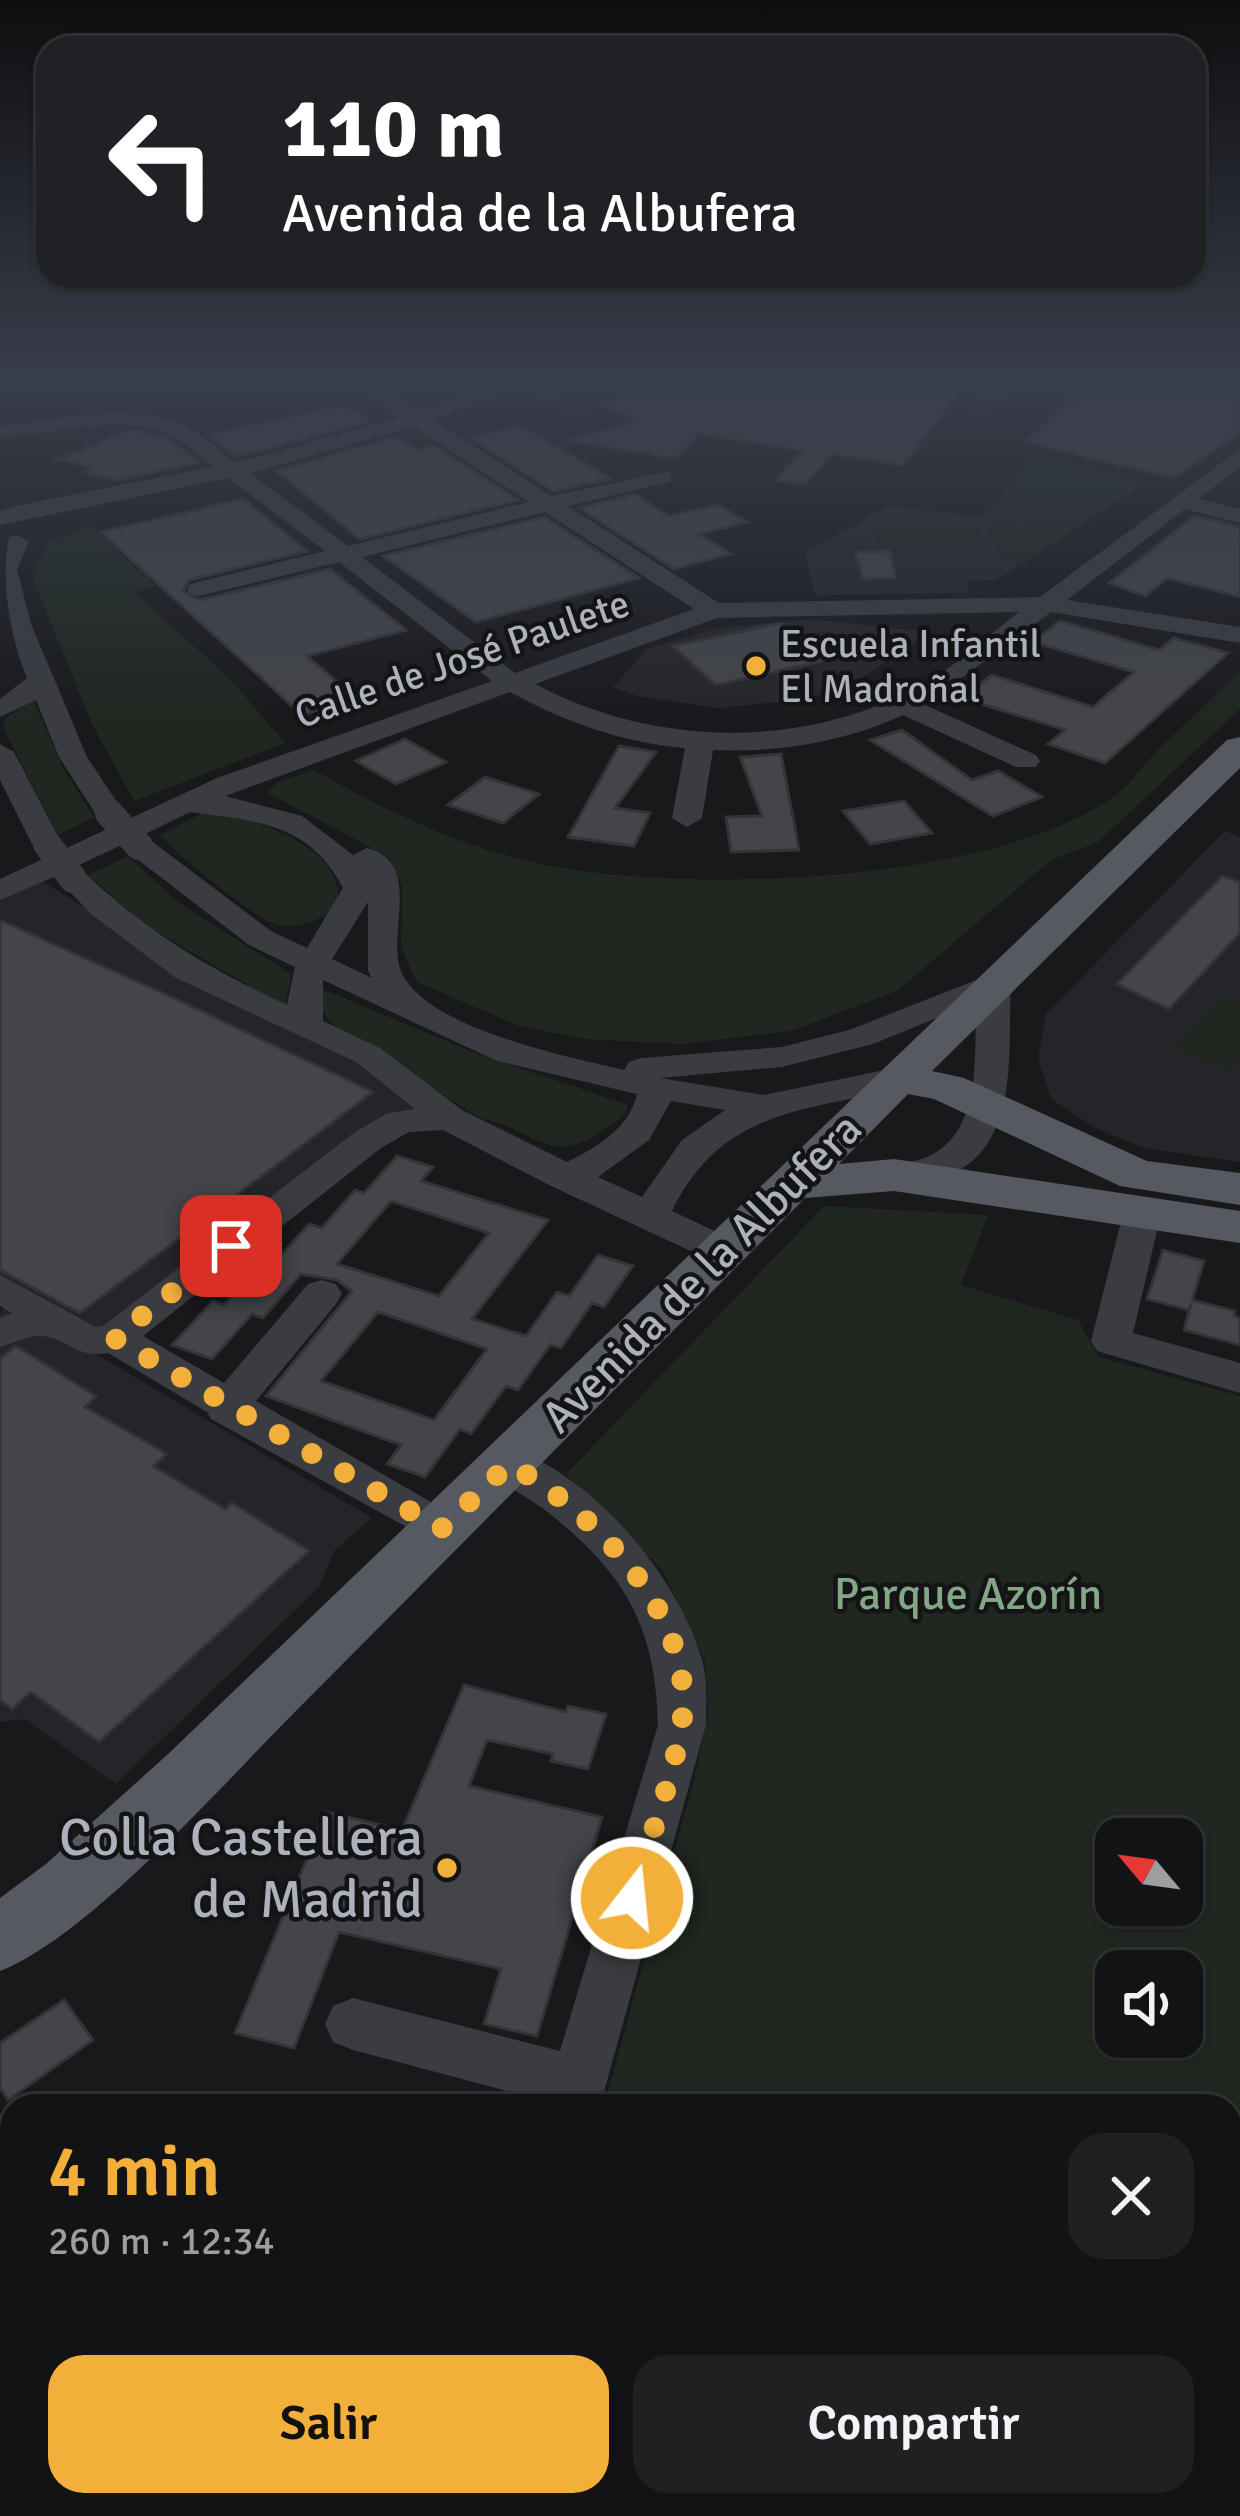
<!DOCTYPE html>
<html lang="es">
<head>
<meta charset="utf-8">
<style>
	:root { --surface:#131315; --page:#202022; --text:#f1f3f6; --muted:#9d9ea0; --line:#323234; --accent:#f2b03b }
	body { margin:0; font-family:Signika,sans-serif; background:var(--page); color:var(--text); height:100vh; display:flex; flex-direction:column; font-size:45px; white-space:nowrap }
	* { box-sizing:border-box; margin:0 }
	p { font-size:39px; color:var(--muted) }
	.icon { flex:none; width:66px; height:66px; fill:none; stroke:currentColor; stroke-width:2; stroke-linecap:round; stroke-linejoin:round }
	.map { position:relative; flex:1; overflow:hidden }
	.panel { position:absolute; left:0px; top:2094px; width:1242px; height:423px; display:flex; flex-direction:column; background:var(--surface); border-radius:36px 36px 0 0; box-shadow:0 3px 9px #0004,0 0 0 3px var(--line) }
	.panel>* { flex:none }
	.top-card { position:absolute; left:36px; top:36px; width:1170px; height:252px; border-radius:36px; box-shadow:0 3px 9px #0004,0 0 0 3px var(--line); background:#202124; color:#fff; overflow:hidden }
	.needle { width:78px; rotate:299deg }
	.fabs { position:absolute; left:1095px; top:1818px; display:grid; gap:24px }
	.fabs a { display:grid; place-items:center; width:108px; height:108px; border-radius:24px; background:var(--surface); box-shadow:0 3px 9px #0004,0 0 0 3px var(--line); font-size:60px }
	.pin { position:absolute; display:grid; place-items:center; width:102px; height:102px; color:#fff; margin:-51px; border-radius:24px; box-shadow:0 6px 18px #0006 }
	.me { position:absolute; width:132px; margin:-66px; rotate:16deg; stroke-linejoin:round; filter:drop-shadow(0 0 9px #0008) }
	.turn { display:flex; align-items:center; gap:42px; height:252px; padding:0 48px; font-size:54px }
	.turn .icon { width:156px; height:156px; stroke-width:2.5 }
	.turn b { display:block; font-size:84px; line-height:102px }
	.round { display:grid; place-items:center; flex:none; width:126px; height:126px; border-radius:36px; background:var(--page) }
	.head { display:flex; align-items:center; justify-content:space-between; height:204px; padding:0 48px }
	h1 { font-size:72px; font-weight:600; line-height:90px; color:var(--accent) }
	.button { display:flex; gap:24px; margin-top:auto; padding:24px 48px }
	.button a { flex:1; height:138px; border-radius:36px; background:var(--accent); color:#111; font-size:48px; font-weight:600; line-height:138px; text-align:center }
	.button a+a { background:var(--page); color:var(--text) }
	.map>svg:first-child { display:block }
</style>
</head>
<body>
<div class="map">
<svg width="1240" height="2516" viewBox="0 0 1240 2516">
	<rect width="100%" height="100%" fill="#19191c"/>
	<g fill="#252529">
		<polygon points="898,507 983,518 999,555 1024,563 995,580 966,581 969,593 815,595 805,552 886,508"/>
		<polygon points="810,619 918,631 922,636 864,677 808,699 718,708 637,696 613,687 647,649 718,628"/>
		<polygon points="1225,831 1240,837 1240,1162 1143,1148 1094,1127 1051,1099 1038,1058 1046,1014"/>
		<polygon points="32,875 188,971 306,1029 449,1118 401,1121 96,1354 372,1518 334,1551 320,1586 116,1784 25,1719 0,1722 0,1314 11,1295 0,1288 0,891"/>
	</g>
	<g fill="#1f2720" fill-rule="evenodd">
		<polygon points="684,375 748,375 687,433 641,441 531,398 573,379 584,384 554,398 620,426 671,410 648,393 693,379"/>
		<polygon points="994,375 1030,375 1004,407 969,414 966,411"/>
		<polygon points="1053,459 1147,482 1024,563 999,555 983,518 1029,461"/>
		<polygon points="965,522 977,525 986,547 892,552 879,548 873,527"/>
		<polygon points="90,526 155,586 134,592 229,678 285,743 134,801 93,726 32,576 49,542"/>
		<path d="M1240,672v37l-142,133 -47,18 -154,131 -106,40 -109,13 -98,-5 -65,-13 -102,-44 -16,-34 1,-63 -13,-28 -123,-65 12,-10 36,-12c65,37 136,72 209,90 147,36 449,25 580,-56 25,-15 38,-37 58,-57 26,-25 53,-50 79,-75z"/>
		<polygon points="33,700 65,772 94,817 58,835 3,728 7,717"/>
		<path d="M223,811c43,14 129,41 113,98 -18,11 -41,23 -63,14 -28,-12 -92,-65 -113,-88l41,-21z"/>
		<polygon points="128,856 179,903 291,974 285,1007 147,926 88,875"/>
		<path d="M322,989l153,64 153,52c-4,14 -14,18 -26,26 -53,37 -68,-3 -122,-13l-146,-92 -13,-17z"/>
		<polygon points="1221,997 1240,1004 1240,1056 1229,1069 1174,1048"/>
		<path d="M824,1206l164,9 -27,70 117,35 21,37 141,39v1120h-191l-9,-11h190v-399h-626l91,-330 13,-64 -3,-51 -42,-90 -97,-97zM1116,1839h66v66h-66zM1116,1971h66v66h-66z"/>
	</g>
	<polygon fill="#2f3940" points="657,2505 780,2505 785,2516 662,2516"/>
	<g fill="#434549" stroke="#333438" stroke-width="3" fill-rule="evenodd">
		<polygon points="615,375 674,375 724,398 748,375 976,375 902,465 833,454 805,484 775,480 803,450 698,434 675,458 564,440 639,422 600,403 648,389"/>
		<polygon points="1179,375 1240,375 1240,432 1174,478 1025,442 1075,397 1063,393 1089,376 1145,388"/>
		<polygon points="345,405 370,421 254,453 233,455 208,435"/>
		<polygon points="521,426 606,476 610,479 553,491 470,438"/>
		<polygon points="130,430 166,438 200,462 117,480 84,473 91,467 58,459"/>
		<polygon points="395,437 416,450 435,446 518,500 360,539 276,471"/>
		<polygon points="635,494 669,516 718,505 747,522 699,534 731,554 674,569 579,508"/>
		<polygon points="243,499 307,551 189,580 183,591 200,600 330,569 406,630 307,656 357,699 302,715 101,532"/>
		<polygon points="1195,516 1240,527 1240,597 1167,578 1145,596 1109,583"/>
		<polygon points="544,517 639,578 476,622 383,556"/>
		<polygon points="890,551 896,578 863,579 855,552"/>
		<polygon points="1060,621 1159,650 1174,638 1228,653 1105,763 1048,744 1065,730 962,698 992,675 1093,707 1134,672 1033,642"/>
		<polygon points="781,623 827,660 716,685 673,646"/>
		<polygon points="902,730 972,780 998,771 1042,797 993,816 870,740"/>
		<polygon points="405,739 446,762 396,784 356,761"/>
		<polygon points="619,746 656,752 615,808 650,813 634,846 568,837"/>
		<polygon points="781,754 799,850 731,852 726,817 762,816 740,757"/>
		<polygon points="485,777 539,794 503,823 448,805"/>
		<polygon points="904,801 932,833 870,844 843,811"/>
		<polygon points="1222,876 1240,882 1240,933 1169,1009 1117,984"/>
		<polygon points="0,920 165,994 373,1092 80,1313 0,1270"/>
		<path d="M397,1156l36,11 -12,14 127,39 -76,99 54,17 31,-44 12,4 29,-41 35,11 -29,41 -12,-4 -31,45 -11,-3 -32,45 -12,-4 -35,48 -11,-5 -35,48 -38,-13 14,-19 -135,-49 86,-105 -15,-11 -36,-6 -38,44 -11,-4 -40,45 -40,-14 41,-44 11,4 39,-44 10,3 36,-40 13,4 33,-38 9,3zM391,1201l98,32 -50,63 -102,-32zM378,1312l109,37 -53,71 -113,-39z"/>
		<polygon points="1163,1250 1204,1261 1192,1300 1235,1311 1234,1316 1240,1318 1240,1345 1184,1330 1191,1304 1189,1310 1147,1299"/>
		<polygon points="16,1346 96,1396 85,1407 167,1454 153,1466 225,1509 232,1503 309,1551 99,1742 31,1692 12,1709 0,1700 0,1358"/>
		<polygon points="464,1685 566,1712 568,1706 606,1714 588,1769 551,1761 553,1754 487,1740 469,1786 602,1817 537,2036 484,2024 501,1969 339,1932 294,2048 235,2033 326,1812 402,1830"/>
		<polygon points="64,2000 93,2040 8,2100 0,2087 0,2043"/>
	</g>
	<g fill="none" stroke-linecap="round" stroke-linejoin="round">
		<g fill="#3a3c41" fill-rule="evenodd">
			<path d="M339,375h24l56,36 95,-36h27l-108,45 119,76 119,-25v10l-103,25 151,97 321,-6 200,-148v18l-42,32 42,10v14l-55,-14 -118,91 173,27v16l-189,-31 -126,93 111,50 4,6 -4,6h-20l-113,-52c-57,27 -128,38 -190,35l-11,68 -15,9 -15,-9 13,-70c-62,-5 -120,-26 -175,-56l-285,104 77,20 51,39 14,-7c57,14 19,86 34,123 23,57 168,86 223,99l5,-8 12,-4 141,-11 67,-17 145,-57 17,10c-4,68 12,173 -74,196 -19,5 -38,9 -56,4l-6,-8 6,-8c15,-4 33,-4 46,-10 57,-25 47,-104 49,-155l-103,42 -91,23 -122,11 104,17 135,-28 12,3 6,8 -6,8c-100,25 -188,20 -239,125l66,31 5,9 -5,9 -14,4 -14,-4 -159,-74 -108,-56 -34,2 -28,16 -238,188 81,47 84,-99 14,-4 14,4 6,10 -6,10 -80,97 201,116 6,12 -6,12 -16,5 -230,-127 -4,-7 -99,-59c-34,6 -40,-16 -68,-17 -13,0 -27,7 -40,11v-29l12,-5 -12,-7v-31l96,52 7,-1 252,-194 33,-19 27,-4 -59,-47 -180,-84 -85,-64 -33,-35 3,-5 -61,26v-21l217,-101 275,-97 -153,-119 -140,34 -9,-2 -3,-5 3,-5 135,-33 -97,-73 -228,47v-14l20,-6 193,-38c-14,-11 -28,-25 -45,-33 -48,-21 -118,0 -168,4v-12c57,-6 126,-24 181,-2 20,8 37,26 55,39l164,-46zM414,427l115,75 -181,44 -98,-73zM545,512l149,97 -179,64 -153,-116zM1019,612c-33,25 -67,58 -104,77 -119,61 -263,57 -380,-5l182,-66zM190,812c65,9 119,10 153,76l-36,60 -36,-17 -121,-91 -11,-3zM126,843l2,9 121,93 46,22 -8,38c-79,-37 -139,-72 -203,-133l-18,-1zM368,902v69l4,7 -40,-19zM323,980l174,81 140,33c-8,35 -40,53 -70,68l-105,-52 -82,-62 -57,-27zM671,1101l54,9 -43,30 -40,57 -44,-20 51,-37z"/>
			<path d="M17,535l12,7 -12,27 14,55 56,133 37,56 -5,6h-20l-40,-62 -23,-57 -36,17v-18l27,-21c-17,-42 -27,-98 -18,-141z"/>
			<polygon points="0,744 14,752 62,844 58,850 36,850 32,844 0,780"/>
			<polygon points="1142,1202 1155,1205 1161,1214 1133,1333 1240,1363 1240,1393 1097,1351 1091,1341 1123,1214 1129,1205"/>
			<path d="M509,1448c84,26 170,130 193,212 6,21 4,44 4,65l-106,381h-56l1,-5 -192,-51 -20,-8 -8,-18 8,-18 20,-8 207,53 98,-326c-2,-100 -34,-153 -113,-215 -19,-14 -46,-25 -58,-46l7,-11z"/>
			<polygon points="424,2505 490,2505 487,2516 421,2516"/>
		</g>
		<path fill="#565960" fill-rule="evenodd" d="M1240,737v31l-308,303 32,7 183,83 93,12v32l-120,-19 -186,-87 -26,-5 -69,70 55,-5 346,52v32l-346,-52 -89,7c-173,174 -346,349 -519,523 -68,69 -200,217 -286,250v-73l46,-34 121,-109 1060,-1015z"/>
		<g stroke="#3a3c41" stroke-width="28">
			<polyline points="109,813 139,846"/>
			<polyline points="47,844 73,879"/>
		</g>
	</g>
	<linearGradient id="sky" x2="0" y2="1"><stop stop-color="#0e0e0f"/><stop offset="0.52" stop-color="#383e4b"/><stop offset="1" stop-color="#383e4b" stop-opacity="0"/></linearGradient>
	<rect width="1240" height="727" fill="url(#sky)"/>
	<g fill="none" stroke-linecap="round" stroke-linejoin="round">
		<path stroke="#f2b03b" stroke-width="21" stroke-dasharray="0 37.8" d="M231,1246l-117,92 327,191 68,-65c87,49 191,154 172,264 -10,57 -33,114 -49,170"/>
	</g>
	<g fill="#f2b03b" stroke="#141417" stroke-width="4.5">
		<circle cx="756" cy="666" r="12"/>
		<circle cx="447" cy="1868" r="12"/>
	</g>
	<g text-anchor="middle" dominant-baseline="central" stroke-width="9" stroke-linejoin="round" paint-order="stroke">
		<g font-size="39" fill="#acb1bb" stroke="#141417" text-anchor="start">
			<text x="780" y="644">Escuela Infantil<tspan x="780" dy="45">El Madroñal</tspan></text>
		</g>
		<g font-size="39" fill="#acb1bb" stroke="#141417">
			<text transform="translate(462 659) rotate(-19)">Calle de José Paulete</text>
		</g>
		<g font-size="45" fill="#acb1bb" stroke="#141417">
			<text transform="translate(702 1273) rotate(-45)">Avenida de la Albufera</text>
		</g>
		<g font-size="45" fill="#83a685" stroke="#141417">
			<text x="968" y="1594">Parque Azorín</text>
		</g>
		<g font-size="54" fill="#acb1bb" stroke="#141417" text-anchor="end">
			<text x="423" y="1837">Colla Castellera<tspan x="423" dy="62">de Madrid</tspan></text>
		</g>
	</g>
</svg>
<div class="fabs">
<a><svg class="needle" viewBox="-14 -14 28 28"><path d="M0-13l5 13h-10z" fill="#e53935"/><path d="M0 13l5-13h-10z" fill="#9d9ea0"/></svg></a>
<a><svg class="icon" aria-label="sound" viewBox="0 0 24 24"><path d="M4 9h4l5-4v14l-5-4H4zM17 9q2 3 0 6"/></svg></a>
</div>
<div class="pin" style="left:231px;top:1246px;background:#d93025"><svg class="icon" aria-label="arrive" viewBox="0 0 24 24"><path d="M6 21V4h12l-3 4 3 4H6"/></svg></div>
<svg class="me" style="left:632px;top:1898px" viewBox="-20 -20 40 40"><circle r="17" fill="#f2b03b" stroke="#fff" stroke-width="3"/><path d="M0-11L8 9 0 5-8 9z" fill="#fff"/></svg>
<div class="top-card">
<div class="turn"><svg class="icon" aria-label="left" viewBox="0 0 24 24"><path d="M17 20v-9H6M10 6l-5 5 5 5"/></svg><div><b>110 m</b>Avenida de la Albufera</div></div>
</div>
<section class="panel">
<div class="head"><div><h1>4 min</h1><p>260 m · 12:34</p></div><a class="round"><svg class="icon" aria-label="close" viewBox="0 0 24 24"><path d="M6 6l12 12M18 6L6 18"/></svg></a></div>
<div class="button"><a>Salir</a><a>Compartir</a></div>
</section>
</div>
</body>
</html>
